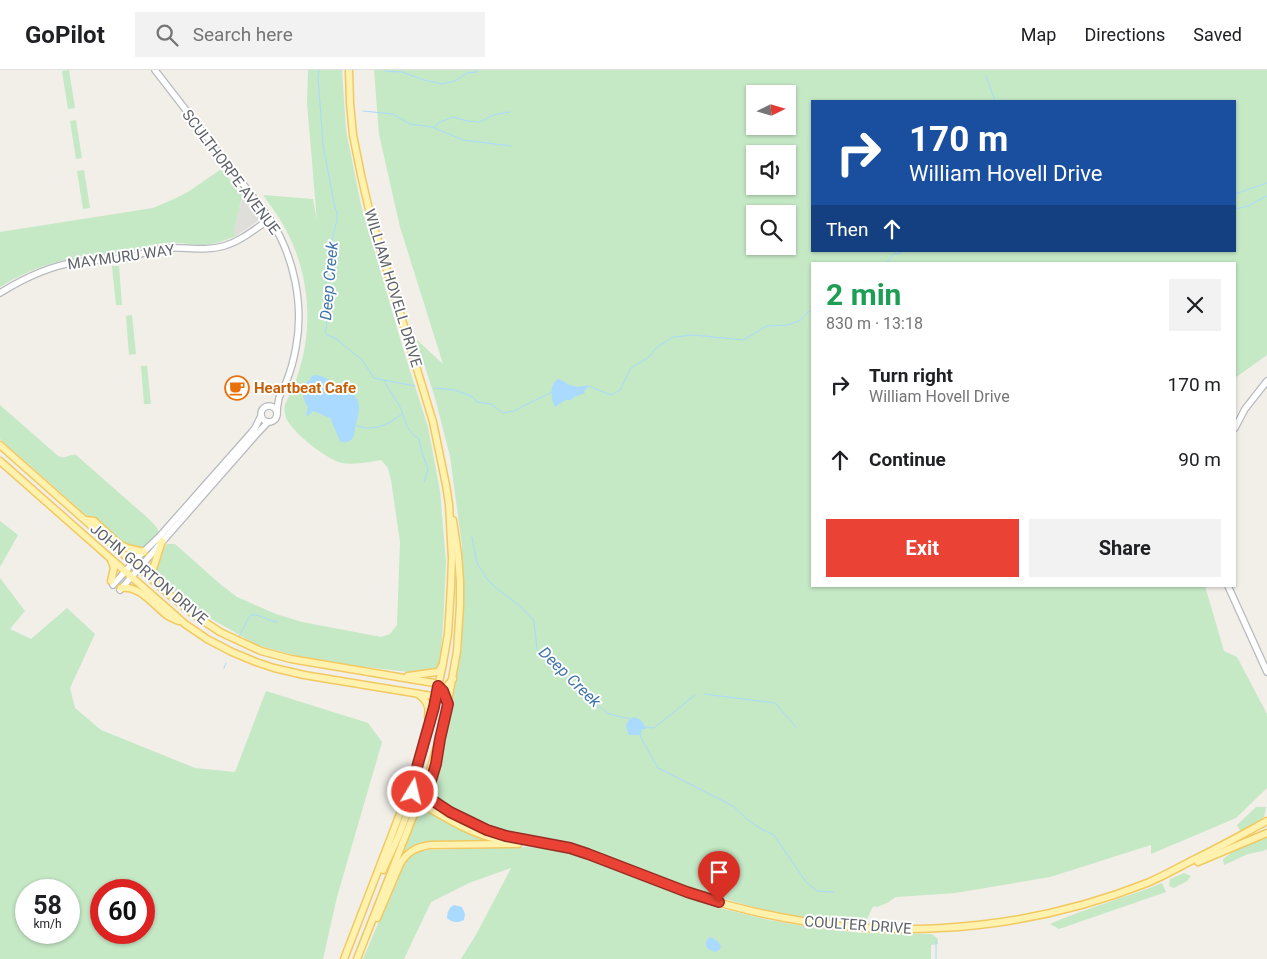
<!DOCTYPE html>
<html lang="en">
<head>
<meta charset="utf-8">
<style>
	:root { --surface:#fff; --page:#f2f2f2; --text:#202124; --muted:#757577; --line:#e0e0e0; --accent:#ea4335 }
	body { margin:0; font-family:Roboto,sans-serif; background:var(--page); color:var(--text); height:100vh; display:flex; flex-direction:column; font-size:19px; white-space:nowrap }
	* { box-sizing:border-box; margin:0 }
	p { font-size:16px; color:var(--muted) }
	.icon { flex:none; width:28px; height:28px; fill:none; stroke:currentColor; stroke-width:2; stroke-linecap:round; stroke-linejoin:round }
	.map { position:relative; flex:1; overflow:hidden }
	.details { position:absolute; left:811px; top:192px; width:425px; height:325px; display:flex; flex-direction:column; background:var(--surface); border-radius:0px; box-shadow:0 1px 4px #0004 }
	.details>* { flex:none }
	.hud { position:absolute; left:811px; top:30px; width:425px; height:152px; border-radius:0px; box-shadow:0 1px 4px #0004; background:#1a4fa0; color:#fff; overflow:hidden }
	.needle { width:32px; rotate:85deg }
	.buttons { position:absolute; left:746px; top:15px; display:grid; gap:10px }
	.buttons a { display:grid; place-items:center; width:50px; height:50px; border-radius:0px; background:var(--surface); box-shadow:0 1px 4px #0004; font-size:25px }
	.speed { position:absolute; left:15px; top:809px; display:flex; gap:10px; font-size:25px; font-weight:700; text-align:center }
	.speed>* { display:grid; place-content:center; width:65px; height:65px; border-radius:50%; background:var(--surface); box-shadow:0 1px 4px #0004; line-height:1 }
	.speed small { font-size:12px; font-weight:400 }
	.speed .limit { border:8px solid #d22; background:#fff; color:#111 }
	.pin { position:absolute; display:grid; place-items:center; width:42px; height:42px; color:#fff; margin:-51px -21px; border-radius:50% 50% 50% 0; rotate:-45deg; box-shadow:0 0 5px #0007 }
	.pin .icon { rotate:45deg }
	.me { position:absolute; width:55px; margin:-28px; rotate:9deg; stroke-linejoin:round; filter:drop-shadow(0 0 4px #0008) }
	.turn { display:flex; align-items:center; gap:18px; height:105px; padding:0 15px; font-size:22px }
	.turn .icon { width:65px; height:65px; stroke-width:2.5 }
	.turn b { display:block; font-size:35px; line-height:42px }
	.then { display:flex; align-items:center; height:48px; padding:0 15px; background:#0003; gap:10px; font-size:19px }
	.round { display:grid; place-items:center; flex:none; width:52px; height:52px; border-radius:0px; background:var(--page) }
	.headline { display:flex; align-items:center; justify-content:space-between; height:85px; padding:0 15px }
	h1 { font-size:30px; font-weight:700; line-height:38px; color:#1e9e55 }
	.button { display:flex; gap:10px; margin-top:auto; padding:10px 15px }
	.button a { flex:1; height:58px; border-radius:0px; background:var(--accent); color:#fff; font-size:20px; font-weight:700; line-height:58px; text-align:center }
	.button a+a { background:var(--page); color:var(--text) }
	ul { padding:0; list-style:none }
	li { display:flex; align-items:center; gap:15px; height:75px; padding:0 15px }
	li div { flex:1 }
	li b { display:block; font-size:19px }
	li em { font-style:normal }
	header { display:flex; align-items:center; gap:30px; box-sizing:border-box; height:70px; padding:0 25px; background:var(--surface); border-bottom:1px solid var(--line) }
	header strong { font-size:24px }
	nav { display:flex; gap:28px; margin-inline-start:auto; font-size:18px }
	.search { width:350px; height:45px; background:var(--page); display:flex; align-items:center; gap:12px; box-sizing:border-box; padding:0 18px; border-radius:0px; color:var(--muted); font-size:19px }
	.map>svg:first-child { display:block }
</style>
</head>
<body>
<header>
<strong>GoPilot</strong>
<div class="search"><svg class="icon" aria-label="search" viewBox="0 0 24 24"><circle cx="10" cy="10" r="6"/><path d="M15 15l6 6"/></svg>Search here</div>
<nav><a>Map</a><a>Directions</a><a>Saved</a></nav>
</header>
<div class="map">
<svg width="1267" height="889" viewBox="0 0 1267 889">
	<rect width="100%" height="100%" fill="#f1efe8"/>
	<polygon fill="#e0deda" points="242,125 259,147 258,151 236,166 234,162"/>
	<g fill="#c5e8c5" fill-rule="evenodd">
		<polygon points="69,0 75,38 68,39 62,1"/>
		<path d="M308,0h34l4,60 15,75 43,147 24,75 12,64 6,71 -3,63 -3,38 -2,5 -8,3 -13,2 -60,-7 -63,-11 -37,-10 -61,-35 -13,-10 -14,-15 -9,-5 -4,-5 -1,-5 1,-7 11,-19h8l45,40 17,13 39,17 26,8 79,15 9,-3 7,-9 3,-83 -9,-62 -3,-12 -7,-8c-13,2 -27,5 -39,3 -15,-3 -48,-30 -55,-43 -2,-5 -3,-9 -2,-15 4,-9 9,-19 12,-28 17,-48 13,-102 -11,-147 -6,-12 -15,-24 -23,-35l50,4 4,22 -8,-95 -2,-23z"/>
		<path d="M374,0h893v285l-32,23v-114h-423v322h393l19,65 13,6 30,57v74l-31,30 -85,36v-9l-101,32 -95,16 -59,4 -9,6 -10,4 -3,-1 -2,2 -6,14 -8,3 -74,-10 -38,-10 -60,-18 -71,-27 -50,-17 -58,-11 -54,-24 -20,-12 -1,-14 10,-30 6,-24 9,-57 5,-71v-54l-12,-90 -15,-58 -19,-59 27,25 -43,-137 -21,-93zM755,24h33v32h-33zM812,31h423v150h-423zM755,84h33v32h-33zM755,144h33v32h-33z"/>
		<polygon points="76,50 82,88 76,89 70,51"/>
		<polygon points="84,100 90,138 83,139 77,101"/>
		<path d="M220,100l3,1 19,24 -8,37 2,4c-12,5 -24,9 -37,9 -12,-1 -23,-3 -34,-2 -13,1 -25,7 -37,9 -17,3 -34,3 -50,5 -28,5 -54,15 -78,30v-55l153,-24 19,-8 16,-8z"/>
		<polygon points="112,196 119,196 122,235 116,235"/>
		<polygon points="132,245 136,284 129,285 126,246"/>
		<polygon points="141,296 147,296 151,334 144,334"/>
		<path d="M0,335l58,51c9,4 11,-3 18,-1l74,65 8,9v5l-13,13 -4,2 -19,-7 -26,-21 -11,-7 -85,-75z"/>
		<polygon points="0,451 18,465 0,497"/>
		<path d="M0,508l25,33 -15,18 21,10 36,-31 28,26 -25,54 5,20 26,22 94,38 40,4 31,-81 102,32 14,19 -45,155 -14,62h-323zM26,820h43v42h-43zM101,820h43v42h-43z"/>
		<polygon points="420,737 463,760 488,772 433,774 401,788 400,787"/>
		<polygon points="1256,737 1266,737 1264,747 1241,762 1237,755"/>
		<polygon points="1267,768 1267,779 1263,781 1248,784 1224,795 1223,789 1234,781"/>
		<path d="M527,777l24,2 21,5 139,52 58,14 46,8 47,5 70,1 6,5v5l-7,1v14h-470l16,-26 34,-65 -42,15 -38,19 -27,57h-41l39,-92c9,-13 13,-15 27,-17z"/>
		<polygon points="1184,803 1191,806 1187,811 1174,818 1169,816 1170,809"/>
		<path d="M1162,813l4,9 -107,37 -9,-5c36,-16 75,-26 112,-41z"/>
	</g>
	<g fill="#aadaff">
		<path d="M314,305c9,0 14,5 22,8 32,15 23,26 17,55 -4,4 -8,6 -13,3l-10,-23 -17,-7 -5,5 -2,-1 2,-8c-6,-9 -8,-21 2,-27v-2z"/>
		<path d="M558,309c6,1 9,6 15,7 5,2 11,-1 16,0l-5,5 1,2 -11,4 -3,3h-4l-3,1 -9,6c-4,-9 -6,-22 3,-28z"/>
		<path d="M633,647c7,1 10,5 13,12h-4l-1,3v4l-2,-1h-10c-4,-10 -4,-11 4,-18z"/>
		<path d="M454,835l8,2 3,7 -1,6c-6,3 -12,3 -17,-2 0,-5 2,-11 7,-13z"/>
		<path d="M710,867c5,2 9,4 11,10l-2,3 -4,2 -7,-3 -2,-3v-5z"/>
	</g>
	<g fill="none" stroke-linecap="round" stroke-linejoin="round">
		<g stroke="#aadaff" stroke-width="1">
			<path d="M319,0l-1,7 5,67 11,60 3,9v7l-10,41 -2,51 2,13 -2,6 2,4 8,3 27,22 12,18 10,2c4,9 10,17 15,25 7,14 5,24 20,34l3,14 6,16 -4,13"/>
			<polyline points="384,0 386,1 402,2 424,10 442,14 455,11 467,3 476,2 479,0"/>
			<polyline points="986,6 995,31"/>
			<polyline points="363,41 393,44 410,54 432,57 463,70 511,76"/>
			<polyline points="434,57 440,52 453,47 467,51 480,52 493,45 510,42"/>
			<polyline points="1235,124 1267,113"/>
			<polyline points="1235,139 1248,136 1267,126"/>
			<polyline points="884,194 888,191 894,184 901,183 903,181"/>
			<polyline points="384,310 415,316"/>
			<polyline points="589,316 611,325 620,320 631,298 649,287 657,277 673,267 694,265 743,270 767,256 788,255 801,250 807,243 812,240"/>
			<polyline points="434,318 455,320 473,327 477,332 491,334 503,343 514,341 521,337 552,322"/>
			<path d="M355,355c7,4 20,4 29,0 6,-2 12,-7 18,-11"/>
			<polyline points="472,467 477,493 487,509 496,518 520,536 534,551 537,579 561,604 587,627 609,644 630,649"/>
			<path d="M239,567l9,-18 3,-4c10,-1 16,6 26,7v-1"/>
			<polyline points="224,598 226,593"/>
			<polyline points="704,624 775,633 796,657"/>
			<polyline points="645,657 654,658 695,625"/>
			<polyline points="639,664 658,698 733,736 748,750 761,759 774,765 806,812 817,821 834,822"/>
			<polyline points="936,871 936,889"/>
		</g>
		<g stroke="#b6babf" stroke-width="8">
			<g id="secondary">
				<path d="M155,0l115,149c24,37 34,85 26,128 -2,11 -5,23 -9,33 -2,6 -6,12 -8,18 -1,5 -2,10 -2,15"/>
				<path d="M0,223c24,-15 49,-27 77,-31 17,-2 33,-2 49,-4 13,-2 25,-9 37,-10 21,-2 40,4 61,-2 17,-5 31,-17 46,-27"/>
				<circle cx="269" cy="344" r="8"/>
				<polyline points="1235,358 1245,339 1267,311"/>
				<polyline points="113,515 138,487 159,467 251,363 255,358 261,346"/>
				<polyline points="1228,516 1267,602"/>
				<polyline points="120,520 255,366 268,352"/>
			</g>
		</g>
		<g stroke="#f2c960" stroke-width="9">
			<g id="primary">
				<polyline points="0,375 96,460 171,526 193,544 220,562 261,581 291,589 434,613 443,621 448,634"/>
				<polyline points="0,391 185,554 207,569 232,582 256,592 274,598 304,605 432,626 441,623 453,609"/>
				<polyline points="85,450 94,451 119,474 127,478 144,482"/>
				<polyline points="154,510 152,502 162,471"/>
				<polyline points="111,511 114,498 111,490"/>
				<path d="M121,518c19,-3 33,18 47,28 4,2 8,4 11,5"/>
				<polyline points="408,606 437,602 439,601 442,596"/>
				<path d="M418,624c9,6 12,13 10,23"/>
				<path d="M416,728c12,-3 22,6 32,12 8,5 16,9 24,13 12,6 25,11 38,13 26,6 54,9 79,18 46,16 91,38 139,51 139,38 285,31 419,-22 17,-7 32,-16 48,-24 25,-12 48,-25 72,-38"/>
				<path d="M417,729l5,5c27,16 51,31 82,37"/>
				<path d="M432,730c-6,-15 4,-29 6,-45"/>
				<polyline points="1198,792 1267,763"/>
				<polyline points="383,800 399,765 411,733 416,728"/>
				<path d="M377,848l23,-54c7,-12 16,-17 30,-19l88,-1"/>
				<polyline points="344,889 411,715 434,637 443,593 448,564 451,516 452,488 449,434 446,415 433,352 370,144 361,105 353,65 350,33 349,0"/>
				<polyline points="357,889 427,711 445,648 457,581 460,535 460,511 458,485 453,450"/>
			</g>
		</g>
		<use href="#secondary" stroke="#fff" stroke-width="5.5"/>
		<use href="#primary" stroke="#fff2af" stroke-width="6"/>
	</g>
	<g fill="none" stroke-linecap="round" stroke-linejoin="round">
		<g stroke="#982c22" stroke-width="12">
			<polyline id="route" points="413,722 412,715 434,637 438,616 443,621 448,634 440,669 436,694 430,714 430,722 432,730 450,742 487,760 506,766 570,778 588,784 687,822 719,832"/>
		</g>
		<use href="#route" stroke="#ea4335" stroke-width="9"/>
	</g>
	<defs>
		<g id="cafe-ring" transform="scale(1.25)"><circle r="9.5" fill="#fff" stroke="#e8710a" stroke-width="1.5"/><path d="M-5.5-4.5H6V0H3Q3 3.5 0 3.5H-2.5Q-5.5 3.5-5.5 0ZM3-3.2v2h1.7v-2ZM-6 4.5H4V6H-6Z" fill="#e8710a"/></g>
	</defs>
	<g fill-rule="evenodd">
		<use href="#cafe-ring" x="237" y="318"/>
	</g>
	<g text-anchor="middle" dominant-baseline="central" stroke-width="4" stroke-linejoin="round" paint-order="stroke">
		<g font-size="15" fill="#5f6368" stroke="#fff">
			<text transform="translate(231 102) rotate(53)">SCULTHORPE AVENUE</text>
			<text transform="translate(121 187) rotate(-8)">MAYMURU WAY</text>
			<text transform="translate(393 218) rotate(73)">WILLIAM HOVELL DRIVE</text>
			<text transform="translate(149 504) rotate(40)">JOHN GORTON DRIVE</text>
			<text transform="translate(858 855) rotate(4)">COULTER DRIVE</text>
		</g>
		<g font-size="15" font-weight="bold" fill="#c56008" stroke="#fff" text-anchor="start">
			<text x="254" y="318">Heartbeat Cafe</text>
		</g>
		<g font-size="16" font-style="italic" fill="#4174aa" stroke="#fff">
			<text transform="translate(329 211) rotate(-85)">Deep Creek</text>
			<text transform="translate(570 607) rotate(44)">Deep Creek</text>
		</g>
	</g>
</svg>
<div class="buttons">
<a><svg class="needle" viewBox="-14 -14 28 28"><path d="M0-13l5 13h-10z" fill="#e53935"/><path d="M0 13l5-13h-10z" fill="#757577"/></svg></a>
<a><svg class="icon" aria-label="sound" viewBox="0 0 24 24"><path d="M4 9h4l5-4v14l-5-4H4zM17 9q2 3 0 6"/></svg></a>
<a><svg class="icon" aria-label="search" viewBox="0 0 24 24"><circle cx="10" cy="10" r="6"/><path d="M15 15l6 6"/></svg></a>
</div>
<div class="speed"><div>58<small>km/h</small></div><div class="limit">60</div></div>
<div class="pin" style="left:719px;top:832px;background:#d93025"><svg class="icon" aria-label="arrive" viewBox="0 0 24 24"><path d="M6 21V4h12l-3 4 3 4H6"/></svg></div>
<svg class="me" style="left:413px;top:722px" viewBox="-20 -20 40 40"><circle r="17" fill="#ea4335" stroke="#fff" stroke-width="3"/><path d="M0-11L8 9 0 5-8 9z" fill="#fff"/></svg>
<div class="hud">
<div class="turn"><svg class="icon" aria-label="right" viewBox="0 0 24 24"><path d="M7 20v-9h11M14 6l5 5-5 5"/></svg><div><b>170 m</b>William Hovell Drive</div></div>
<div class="then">Then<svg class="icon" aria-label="ahead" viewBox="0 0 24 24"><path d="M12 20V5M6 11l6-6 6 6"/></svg></div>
</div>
<section class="details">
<div class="headline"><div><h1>2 min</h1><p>830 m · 13:18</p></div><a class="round"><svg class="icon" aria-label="close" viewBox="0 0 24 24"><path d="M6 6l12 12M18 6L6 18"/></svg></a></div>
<ul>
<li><svg class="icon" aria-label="right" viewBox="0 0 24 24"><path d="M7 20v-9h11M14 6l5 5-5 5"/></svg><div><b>Turn right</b><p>William Hovell Drive</p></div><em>170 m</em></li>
<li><svg class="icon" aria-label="ahead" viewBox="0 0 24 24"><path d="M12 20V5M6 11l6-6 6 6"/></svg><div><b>Continue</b></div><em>90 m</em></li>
</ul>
<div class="button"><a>Exit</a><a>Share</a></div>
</section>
</div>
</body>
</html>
